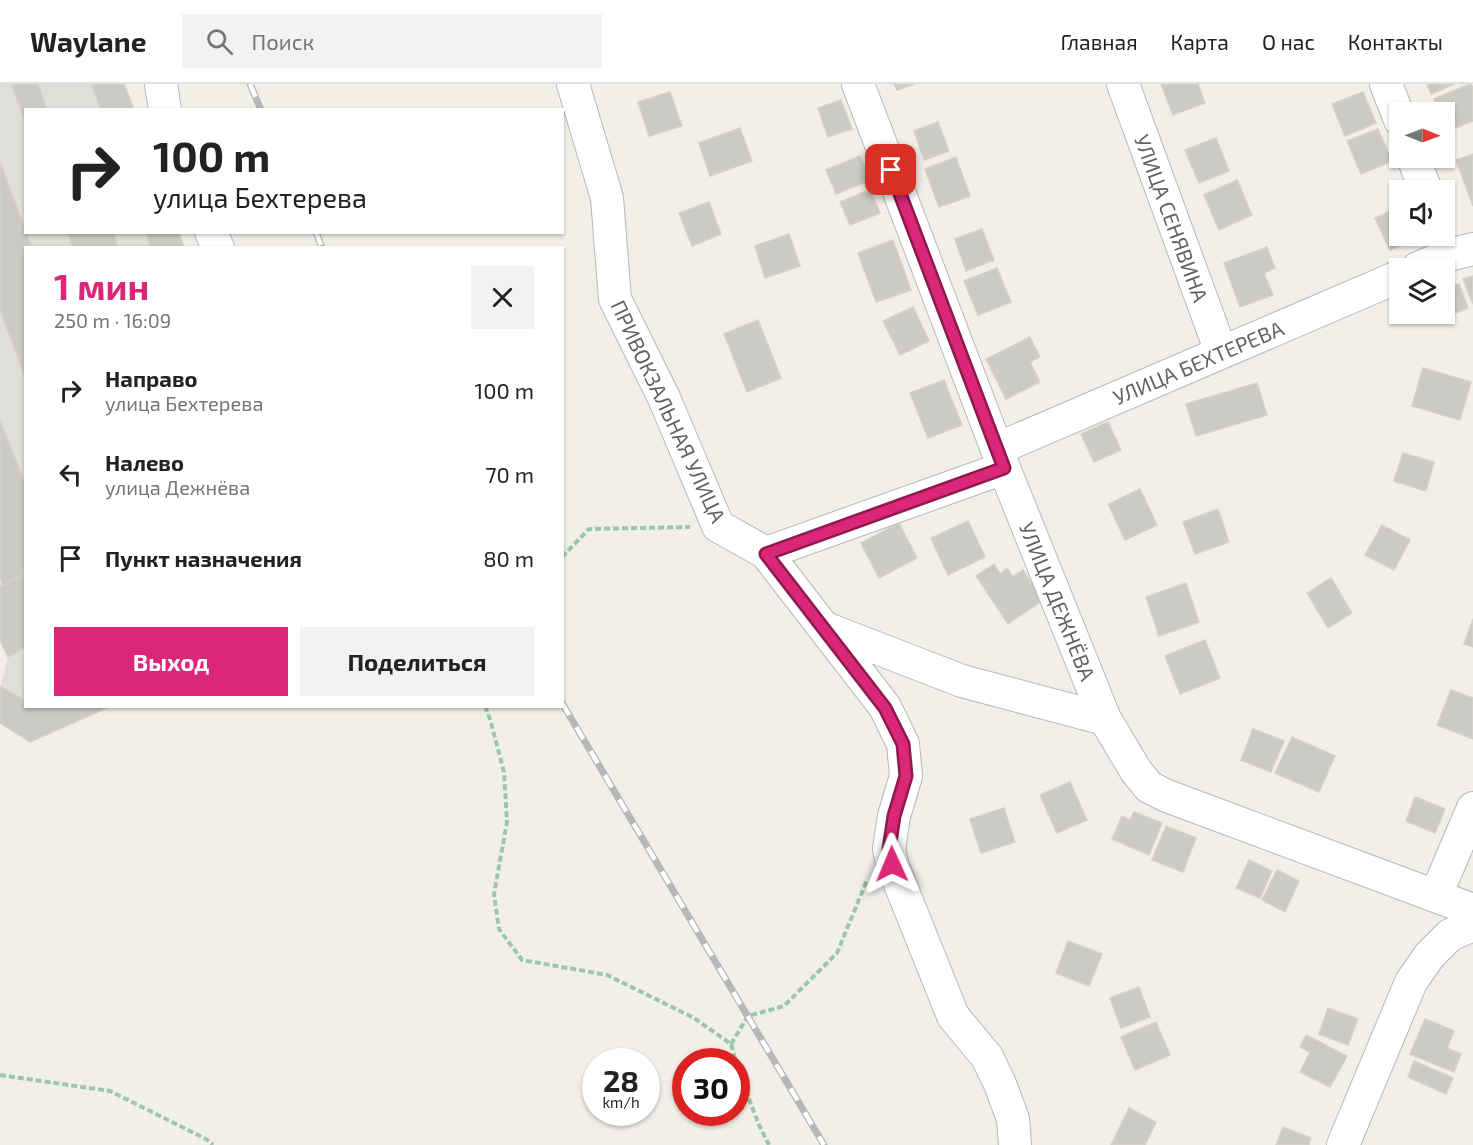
<!DOCTYPE html>
<html lang="ru">
<head>
<meta charset="utf-8">
<style>
	:root { --surface:#fff; --page:#f2f2f2; --text:#222; --muted:#767676; --line:#e0e0e0; --accent:#db2777 }
	body { margin:0; font-family:"Exo 2",sans-serif; background:var(--page); color:var(--text); height:100vh; display:flex; flex-direction:column; font-size:22px; white-space:nowrap }
	* { box-sizing:border-box; margin:0 }
	p { font-size:20px; color:var(--muted) }
	.icon { flex:none; width:33px; height:33px; fill:none; stroke:currentColor; stroke-width:2; stroke-linecap:round; stroke-linejoin:round }
	.map { position:relative; flex:1; overflow:hidden }
	.drawer { position:absolute; left:24px; top:162px; width:540px; height:462px; display:flex; flex-direction:column; background:var(--surface); border-radius:0px; box-shadow:0 2px 4px #0004 }
	.drawer>* { flex:none }
	.top-card { position:absolute; left:24px; top:24px; width:540px; height:126px; border-radius:0px; box-shadow:0 2px 4px #0004; background:#fff; color:var(--text); overflow:hidden }
	.needle { width:39px; rotate:91deg }
	.fabs { position:absolute; left:1389px; top:18px; display:grid; gap:12px }
	.fabs a { display:grid; place-items:center; width:66px; height:66px; border-radius:0px; background:var(--surface); box-shadow:0 2px 4px #0004; font-size:30px }
	.speed { position:absolute; left:582px; top:964px; display:flex; gap:12px; font-size:30px; font-weight:700; text-align:center }
	.speed>* { display:grid; place-content:center; width:78px; height:78px; border-radius:50%; background:var(--surface); box-shadow:0 2px 4px #0004; line-height:1 }
	.speed small { font-size:15px; font-weight:400 }
	.speed .limit { border:9px solid #d22; background:#fff; color:#111 }
	.pin { position:absolute; display:grid; place-items:center; width:51px; height:51px; color:#fff; margin:-26px; border-radius:12px; box-shadow:0 3px 9px #0006 }
	.me { position:absolute; width:66px; margin:-33px; rotate:359deg; stroke-linejoin:round; filter:drop-shadow(0 0 4px #0008) }
	.turn { display:flex; align-items:center; gap:21px; height:126px; padding:0 30px; font-size:27px }
	.turn .icon { width:78px; height:78px; stroke-width:2.5 }
	.turn b { display:block; font-size:42px; line-height:51px }
	.round { display:grid; place-items:center; flex:none; width:63px; height:63px; border-radius:0px; background:var(--page) }
	.summary { display:flex; align-items:center; justify-content:space-between; height:102px; padding:0 30px }
	h1 { font-size:36px; font-weight:700; line-height:45px; color:var(--accent) }
	.button { display:flex; gap:12px; margin-top:auto; padding:12px 30px }
	.button a { flex:1; height:69px; border-radius:0px; background:var(--accent); color:#fff; font-size:24px; font-weight:700; line-height:69px; text-align:center }
	.button a+a { background:var(--page); color:var(--text) }
	ul { padding:0; list-style:none }
	li { display:flex; align-items:center; gap:18px; height:84px; padding:0 30px }
	li div { flex:1 }
	li b { display:block; font-size:22px }
	li em { font-style:normal }
	header { display:flex; align-items:center; gap:36px; box-sizing:border-box; height:84px; padding:0 30px; background:var(--surface); border-bottom:2px solid var(--line) }
	header strong { font-size:28px }
	nav { display:flex; gap:33px; margin-inline-start:auto; font-size:21px }
	.search { width:420px; height:54px; background:var(--page); display:flex; align-items:center; gap:15px; box-sizing:border-box; padding:0 21px; border-radius:0px; color:var(--muted); font-size:22px }
	.map>svg:first-child { display:block }
</style>
</head>
<body>
<header>
<strong>Waylane</strong>
<div class="search"><svg class="icon" aria-label="search" viewBox="0 0 24 24"><circle cx="10" cy="10" r="6"/><path d="M15 15l6 6"/></svg>Поиск</div>
<nav><a>Главная</a><a>Карта</a><a>О нас</a><a>Контакты</a></nav>
</header>
<div class="map">
<svg width="1473" height="1061" viewBox="0 0 1473 1061">
	<rect width="100%" height="100%" fill="#f1efe8"/>
	<polygon fill="#e0deda" points="0,0 124,0 134,25 26,26 26,148 179,149 184,163 26,164 26,622 111,623 30,658 0,639 0,605 8,573 0,556"/>
	<g fill="#cccac5" stroke="#d6d1c6" stroke-width="1.5">
		<polygon points="11,0 38,0 47,26 26,26 26,38"/>
		<polygon points="92,0 124,0 134,26 101,26"/>
		<polygon points="894,0 914,0 897,6"/>
		<polygon points="1161,0 1198,0 1205,19 1173,31"/>
		<polygon points="1427,0 1454,0 1431,10"/>
		<polygon points="1470,0 1473,3 1473,37 1447,47 1444,41 1444,28 1439,28 1434,15"/>
		<polygon points="670,8 682,42 649,52 638,18"/>
		<polygon points="1363,8 1376,39 1345,52 1332,20"/>
		<polygon points="841,16 852,45 828,53 818,24"/>
		<polygon points="938,38 949,67 924,76 914,47"/>
		<polygon points="740,44 752,77 710,92 699,59"/>
		<polygon points="1378,45 1392,77 1361,90 1347,57"/>
		<polygon points="1216,54 1229,87 1199,99 1185,66"/>
		<polygon points="1473,70 1473,122 1456,76"/>
		<polygon points="860,72 870,96 836,110 826,86"/>
		<polygon points="956,73 970,112 939,123 925,85"/>
		<polygon points="0,78 32,164 26,164 26,295 0,226"/>
		<polygon points="1237,96 1252,131 1219,146 1204,111"/>
		<polygon points="870,106 880,129 850,141 840,118"/>
		<polygon points="709,118 721,150 692,162 679,129"/>
		<polygon points="1400,123 1400,152 1417,152 1418,154 1390,166 1375,134"/>
		<polygon points="982,145 994,176 966,187 955,155"/>
		<polygon points="67,148 113,148 118,162 73,164"/>
		<polygon points="146,148 179,148 184,164 151,164"/>
		<polygon points="789,150 800,182 765,194 755,162"/>
		<polygon points="893,156 911,206 876,218 858,169"/>
		<polygon points="1267,163 1275,184 1264,189 1273,211 1240,223 1224,179"/>
		<polygon points="997,184 1011,218 978,231 964,197"/>
		<polygon points="1473,192 1473,220 1463,195"/>
		<polygon points="1459,200 1468,224 1444,233 1442,230 1444,230 1444,205"/>
		<polygon points="913,223 929,257 900,271 883,237"/>
		<polygon points="758,236 781,294 747,308 724,250"/>
		<polygon points="1030,253 1040,273 1030,278 1040,298 1006,315 986,275"/>
		<polygon points="1423,284 1471,298 1460,336 1412,322"/>
		<polygon points="944,296 962,341 928,354 910,309"/>
		<polygon points="1257,299 1267,331 1196,352 1186,320"/>
		<polygon points="0,337 26,401 26,490 3,501 0,492"/>
		<polygon points="1108,338 1121,366 1094,378 1081,350"/>
		<polygon points="1403,369 1434,378 1426,407 1394,397"/>
		<polygon points="1140,405 1157,441 1125,456 1108,420"/>
		<polygon points="1218,425 1229,458 1195,470 1183,438"/>
		<polygon points="968,437 985,473 948,491 931,454"/>
		<polygon points="899,439 917,474 879,494 861,459"/>
		<polygon points="1382,441 1410,456 1394,486 1365,471"/>
		<polygon points="994,480 1000,490 1007,484 1013,493 1023,486 1043,516 1008,540 976,492"/>
		<polygon points="26,490 26,563 8,573 0,556 0,503"/>
		<polygon points="1331,494 1352,529 1328,544 1307,509"/>
		<polygon points="1186,499 1199,538 1159,552 1146,513"/>
		<polygon points="1473,535 1473,563 1464,560"/>
		<polygon points="1205,556 1220,594 1180,610 1165,572"/>
		<polygon points="1,603 26,617 26,622 111,622 30,658 0,639"/>
		<polygon points="1451,606 1473,614 1473,655 1437,641"/>
		<polygon points="1253,645 1284,657 1271,688 1241,676"/>
		<polygon points="1292,653 1335,672 1319,708 1275,689"/>
		<polygon points="1070,698 1087,736 1057,749 1040,711"/>
		<polygon points="1415,713 1445,725 1435,749 1406,737"/>
		<polygon points="1004,724 1015,758 981,769 970,735"/>
		<polygon points="1134,728 1162,739 1149,771 1112,755 1122,732 1130,736"/>
		<polygon points="1166,742 1196,754 1183,788 1152,776"/>
		<polygon points="1249,776 1272,787 1260,814 1236,804"/>
		<polygon points="1277,786 1299,797 1285,828 1262,816"/>
		<polygon points="1068,857 1102,870 1089,902 1056,889"/>
		<polygon points="1139,903 1150,933 1121,944 1110,914"/>
		<polygon points="1328,924 1358,935 1348,961 1319,950"/>
		<polygon points="1425,935 1454,947 1447,964 1461,970 1454,988 1410,970"/>
		<polygon points="1156,938 1170,971 1135,986 1121,953"/>
		<polygon points="1306,951 1347,972 1330,1003 1300,988 1310,968 1300,963"/>
		<polygon points="1414,977 1453,994 1446,1010 1408,993"/>
		<polygon points="1129,1024 1156,1038 1145,1061 1111,1061"/>
		<polygon points="1283,1043 1311,1054 1309,1061 1276,1061"/>
	</g>
	<g fill="none" stroke-linecap="round" stroke-linejoin="round">
		<g stroke="#b5b8bc" stroke-width="34">
			<g id="minor">
				<polyline points="161,0 165,26"/>
				<polyline points="573,0 607,114 615,215 664,314 718,442 766,469 885,623 903,660 906,692 894,732 889,765 892,780 953,932 987,973 1000,1000 1013,1035 1015,1061"/>
				<polyline points="858,0 1004,384 1105,635 1136,687 1149,703 1167,712 1473,826"/>
				<polyline points="1123,0 1221,268"/>
				<polyline points="1386,0 1400,36"/>
				<polyline points="1413,74 1426,106"/>
				<polyline points="211,148 218,164"/>
				<polyline points="1418,184 1449,171 1473,165"/>
				<polyline points="997,365 1400,192"/>
				<polyline points="766,469 1004,384"/>
				<polyline points="825,544 962,597 1105,635"/>
				<polyline points="1436,811 1473,724"/>
				<polyline points="1343,1061 1411,898 1429,872 1450,851 1473,841"/>
			</g>
		</g>
		<g stroke="#9cc7a9" stroke-width="4" stroke-dasharray="6 3" stroke-linecap="butt">
			<polyline points="562,473 589,445 690,443"/>
			<polyline points="485,622 490,635 504,688 507,738 494,810 499,845 522,876 607,891 694,934 731,960 736,978"/>
			<polyline points="731,960 748,932 784,922 837,869 867,796"/>
			<polyline points="736,981 759,1041 769,1061"/>
			<polyline points="0,991 110,1007 206,1055 213,1061"/>
		</g>
		<use href="#minor" stroke="#fff" stroke-width="32"/>
		<g stroke="#b6b7b8" stroke-width="7">
			<g id="rail">
				<polyline points="250,0 261,26"/>
				<polyline points="316,148 322,164"/>
				<polyline points="562,619 824,1061"/>
			</g>
		</g>
		<use href="#rail" stroke="#fff" stroke-width="4.5" stroke-dasharray="14" stroke-linecap="butt"/>
	</g>
	<g fill="none" stroke-linecap="round" stroke-linejoin="round">
		<g stroke="#8e194d" stroke-width="15">
			<polyline id="route" points="891,86 1004,384 766,470 885,624 903,660 906,692 894,732 889,765 892,780"/>
		</g>
		<use href="#route" stroke="#db2777" stroke-width="10"/>
	</g>
	<g text-anchor="middle" dominant-baseline="central" stroke-width="5" stroke-linejoin="round" paint-order="stroke">
		<g font-size="21" fill="#5f6368" stroke="#fff">
			<text transform="translate(1172 134) rotate(70)">УЛИЦА СЕНЯВИНА</text>
			<text transform="translate(1198 278) rotate(-23)">УЛИЦА БЕХТЕРЕВА</text>
			<text transform="translate(669 327) rotate(65)">ПРИВОКЗАЛЬНАЯ УЛИЦА</text>
			<text transform="translate(1058 517) rotate(68)">УЛИЦА ДЕЖНЁВА</text>
		</g>
	</g>
</svg>
<div class="fabs">
<a><svg class="needle" viewBox="-14 -14 28 28"><path d="M0-13l5 13h-10z" fill="#e53935"/><path d="M0 13l5-13h-10z" fill="#767676"/></svg></a>
<a><svg class="icon" aria-label="sound" viewBox="0 0 24 24"><path d="M4 9h4l5-4v14l-5-4H4zM17 9q2 3 0 6"/></svg></a>
<a><svg class="icon" aria-label="layers" viewBox="0 0 24 24"><path d="M12 4l9 5-9 5-9-5zM3 14l9 5 9-5"/></svg></a>
</div>
<div class="speed"><div>28<small>km/h</small></div><div class="limit">30</div></div>
<div class="pin" style="left:891px;top:86px;background:#d93025"><svg class="icon" aria-label="arrive" viewBox="0 0 24 24"><path d="M6 21V4h12l-3 4 3 4H6"/></svg></div>
<svg class="me" style="left:892px;top:780px" viewBox="-20 -20 40 40"><path d="M0-17L14 15 0 8-14 15z" fill="#db2777" stroke="#fff" stroke-width="4"/></svg>
<div class="top-card">
<div class="turn"><svg class="icon" aria-label="right" viewBox="0 0 24 24"><path d="M7 20v-9h11M14 6l5 5-5 5"/></svg><div><b>100 m</b>улица Бехтерева</div></div>
</div>
<section class="drawer">
<div class="summary"><div><h1>1 мин</h1><p>250 m · 16:09</p></div><a class="round"><svg class="icon" aria-label="close" viewBox="0 0 24 24"><path d="M6 6l12 12M18 6L6 18"/></svg></a></div>
<ul>
<li><svg class="icon" aria-label="right" viewBox="0 0 24 24"><path d="M7 20v-9h11M14 6l5 5-5 5"/></svg><div><b>Направо</b><p>улица Бехтерева</p></div><em>100 m</em></li>
<li><svg class="icon" aria-label="left" viewBox="0 0 24 24"><path d="M17 20v-9H6M10 6l-5 5 5 5"/></svg><div><b>Налево</b><p>улица Дежнёва</p></div><em>70 m</em></li>
<li><svg class="icon" aria-label="arrive" viewBox="0 0 24 24"><path d="M6 21V4h12l-3 4 3 4H6"/></svg><div><b>Пункт назначения</b></div><em>80 m</em></li>
</ul>
<div class="button"><a>Выход</a><a>Поделиться</a></div>
</section>
</div>
</body>
</html>
